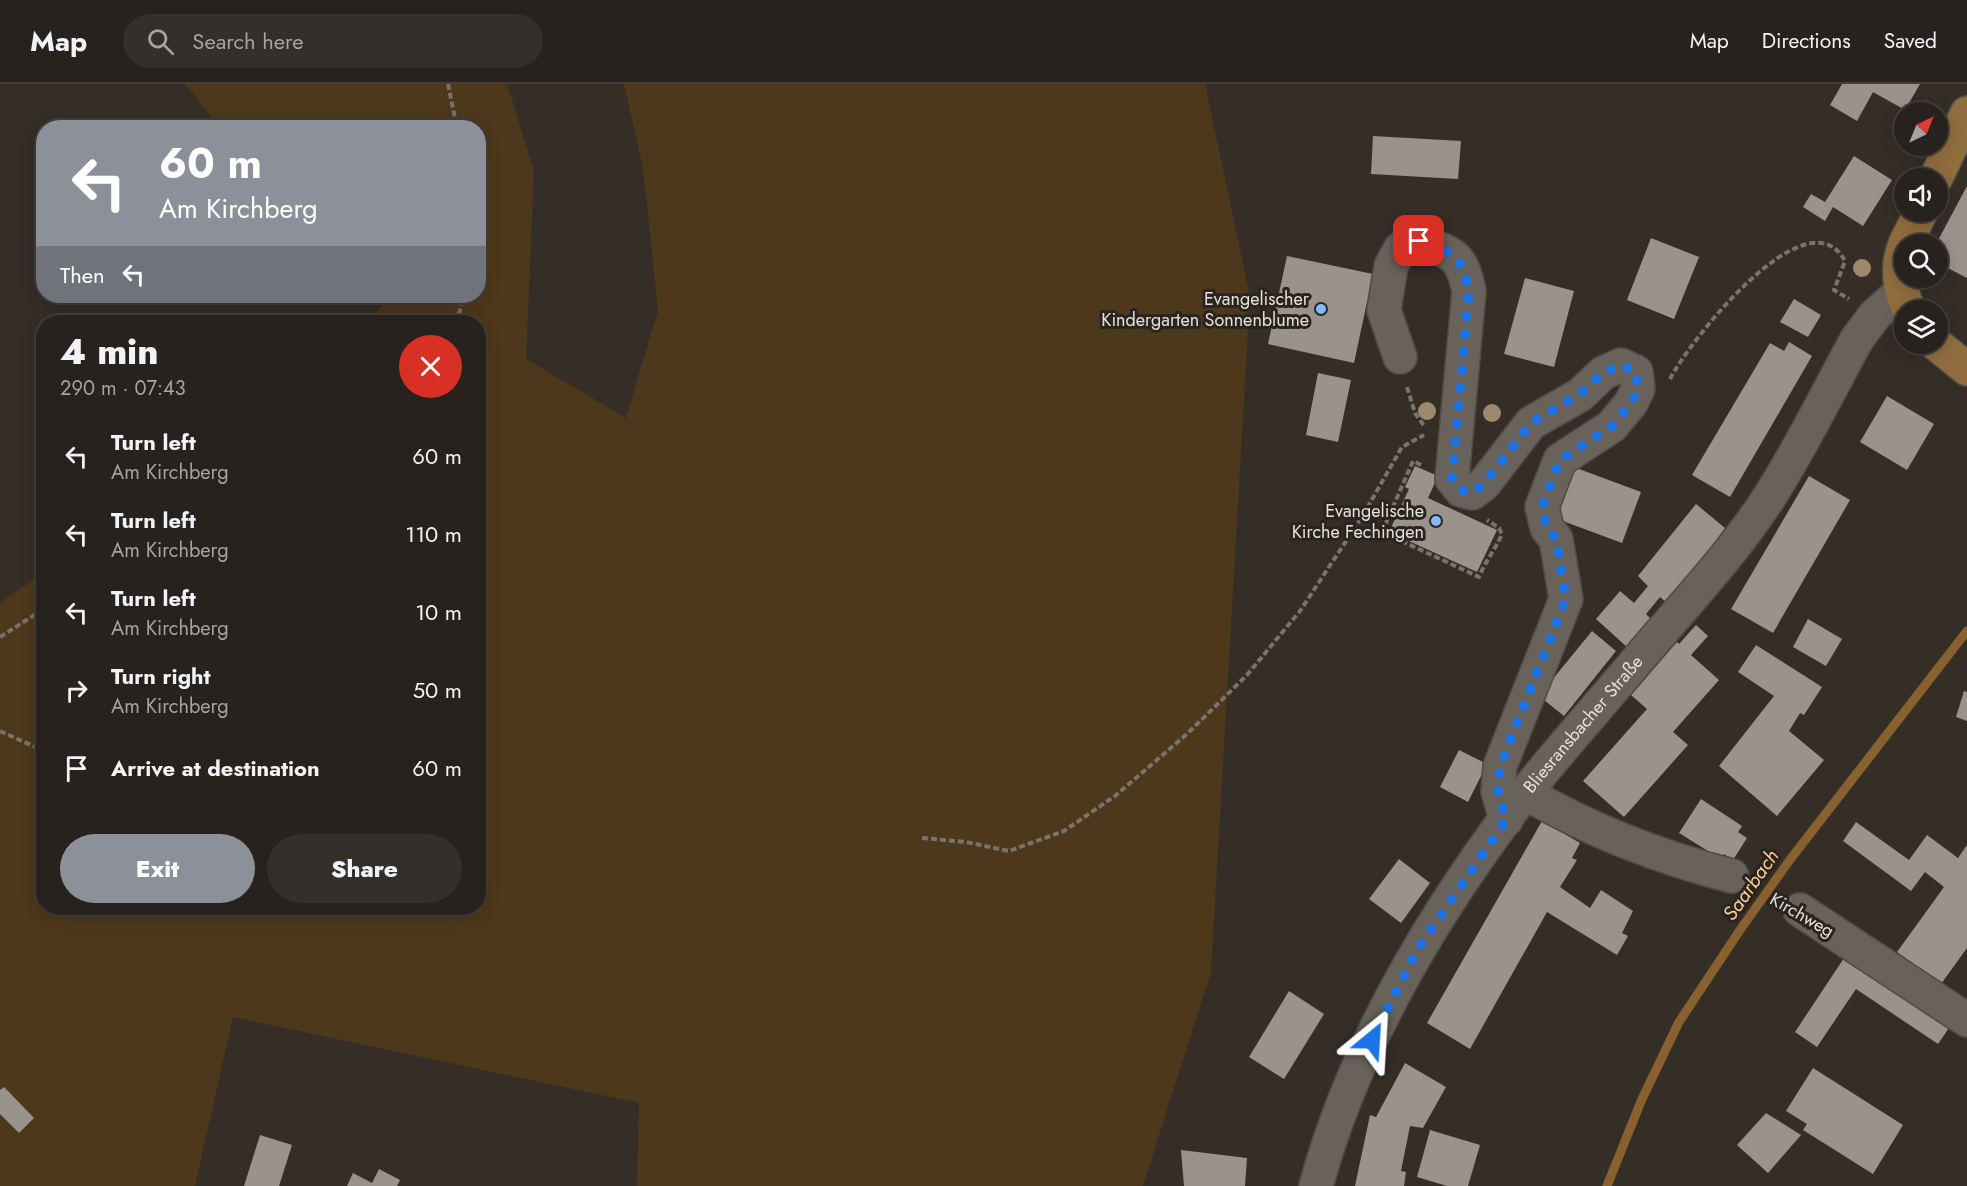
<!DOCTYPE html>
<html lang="en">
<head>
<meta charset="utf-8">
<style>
	:root { --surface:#27221d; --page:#332f2a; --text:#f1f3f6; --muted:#a4a4a4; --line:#433f3b; --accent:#8c9099 }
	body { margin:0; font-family:Jost,sans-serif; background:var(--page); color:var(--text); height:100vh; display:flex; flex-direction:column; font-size:22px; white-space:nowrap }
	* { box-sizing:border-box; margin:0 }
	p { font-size:20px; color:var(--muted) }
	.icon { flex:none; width:33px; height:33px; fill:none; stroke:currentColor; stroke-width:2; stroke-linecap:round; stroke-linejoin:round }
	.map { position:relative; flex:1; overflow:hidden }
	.sheet { position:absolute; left:36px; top:231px; width:450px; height:600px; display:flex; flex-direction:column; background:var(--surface); border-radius:24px; box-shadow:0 3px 15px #0003,0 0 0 2px var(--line) }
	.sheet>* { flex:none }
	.hud { position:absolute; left:36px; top:36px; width:450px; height:183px; border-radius:24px; box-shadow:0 3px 15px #0003,0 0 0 2px var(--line); background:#8c9099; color:#fff; overflow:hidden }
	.needle { width:39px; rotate:43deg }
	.tools { position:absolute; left:1894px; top:18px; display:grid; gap:12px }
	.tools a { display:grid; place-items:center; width:54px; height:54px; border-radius:50%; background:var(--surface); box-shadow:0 3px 15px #0003,0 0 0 2px var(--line); font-size:30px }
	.pin { position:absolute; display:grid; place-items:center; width:51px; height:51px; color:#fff; margin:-26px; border-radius:12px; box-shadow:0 3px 9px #0006 }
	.me { position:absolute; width:66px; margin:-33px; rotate:27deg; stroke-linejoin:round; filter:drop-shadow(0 0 4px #0008) }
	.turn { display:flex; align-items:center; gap:21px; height:126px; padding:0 24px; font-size:27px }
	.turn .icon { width:78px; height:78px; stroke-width:2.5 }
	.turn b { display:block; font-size:42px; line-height:51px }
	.then { display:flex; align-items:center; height:57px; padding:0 24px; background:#0003; gap:12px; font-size:22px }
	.round { display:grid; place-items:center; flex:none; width:63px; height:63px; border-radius:32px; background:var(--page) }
	.headline { display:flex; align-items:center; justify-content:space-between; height:102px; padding:0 24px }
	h1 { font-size:36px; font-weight:800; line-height:45px }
	.cta { display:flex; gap:12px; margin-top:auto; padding:12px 24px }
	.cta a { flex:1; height:69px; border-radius:36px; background:var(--accent); color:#fff; font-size:24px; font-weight:800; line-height:69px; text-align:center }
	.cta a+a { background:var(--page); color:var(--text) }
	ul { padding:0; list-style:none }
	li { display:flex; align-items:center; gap:18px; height:78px; padding:0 24px }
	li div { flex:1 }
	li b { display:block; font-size:22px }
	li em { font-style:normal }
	header { display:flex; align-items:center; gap:36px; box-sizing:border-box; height:84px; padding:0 30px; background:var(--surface); border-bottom:2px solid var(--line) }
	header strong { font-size:28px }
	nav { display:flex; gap:33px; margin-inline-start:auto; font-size:21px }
	.search { width:420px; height:54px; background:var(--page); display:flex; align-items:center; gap:15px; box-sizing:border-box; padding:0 21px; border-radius:33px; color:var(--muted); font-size:22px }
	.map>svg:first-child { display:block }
</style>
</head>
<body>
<header>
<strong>Map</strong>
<div class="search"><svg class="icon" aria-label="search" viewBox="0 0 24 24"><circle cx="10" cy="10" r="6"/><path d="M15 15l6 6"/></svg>Search here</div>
<nav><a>Map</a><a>Directions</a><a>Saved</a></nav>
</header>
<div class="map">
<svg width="1967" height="1102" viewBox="0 0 1967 1102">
	<rect width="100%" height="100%" fill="#342e27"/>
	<polygon fill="#4e381b" points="185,0 507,0 534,87 526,275 626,334 658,226 643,84 624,0 1205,0 1250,212 1211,888 1143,1102 637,1102 639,1019 233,933 195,1102 0,1102 0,519 43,489 44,824 478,824 478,238 369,238 390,212 478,212 478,44 220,43"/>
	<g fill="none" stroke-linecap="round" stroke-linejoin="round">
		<polyline stroke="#88612e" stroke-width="9" points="1607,1102 1642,1015 1679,938 1740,846 1789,777 1967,547"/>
	</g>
	<g fill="#9a938b">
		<polygon points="1842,0 1920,0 1905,26 1873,8 1857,37 1830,21"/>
		<polygon points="1373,52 1461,57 1458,95 1371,90"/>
		<polygon points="1854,72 1892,96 1863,142 1833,123 1825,137 1803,123 1811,110 1825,118"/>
		<polygon points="1967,102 1967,194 1938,179 1938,160 1936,160"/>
		<polygon points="1651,154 1699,173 1674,235 1627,216"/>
		<polygon points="1287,172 1373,190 1354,279 1268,260"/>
		<polygon points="1525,194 1574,207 1554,283 1504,270"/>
		<polygon points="1794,215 1821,231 1808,253 1780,238"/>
		<polygon points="1789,258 1812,272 1730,413 1692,391 1770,259 1784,267"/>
		<polygon points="1318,289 1351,296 1338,358 1306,351"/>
		<polygon points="1887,312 1934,340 1907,386 1860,358"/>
		<polygon points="1415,382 1438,392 1428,414 1497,446 1477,488 1389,448 1409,405 1405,403"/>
		<polygon points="1571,382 1641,408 1622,459 1552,433"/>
		<polygon points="1809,392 1850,416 1773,549 1731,525"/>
		<polygon points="1696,420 1725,444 1696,485 1667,519 1660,513 1646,530 1651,535 1627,563 1596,535 1620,507 1634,519 1648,502 1638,492"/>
		<polygon points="1808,535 1842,555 1826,582 1793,563"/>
		<polygon points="1696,541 1708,552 1691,571 1719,596 1673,648 1688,661 1624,733 1583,697 1647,625 1631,611 1677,558 1679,560"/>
		<polygon points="1592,547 1616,567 1564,632 1539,612"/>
		<polygon points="1756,561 1822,603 1804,631 1800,629 1789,647 1824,676 1777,732 1719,682 1774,612 1738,588"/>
		<polygon points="1964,607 1967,608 1967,637 1956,633"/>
		<polygon points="1459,666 1487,680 1468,718 1440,703"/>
		<polygon points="1701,715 1742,742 1738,748 1747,754 1733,776 1724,770 1721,775 1679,749"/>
		<polygon points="1542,737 1580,759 1572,774 1577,776 1560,803 1590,824 1601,806 1633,827 1622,849 1628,852 1617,871 1547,828 1470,965 1427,939"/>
		<polygon points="1856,738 1909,776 1927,751 1958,774 1967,761 1967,864 1941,900 1897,868 1944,803 1925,788 1911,807 1843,757"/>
		<polygon points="1399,775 1430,799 1401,839 1369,815"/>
		<polygon points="1848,868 1953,938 1938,960 1856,905 1817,963 1795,948"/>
		<polygon points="1289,907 1324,930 1284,995 1249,973"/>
		<polygon points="1405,979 1446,1003 1423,1044 1410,1042 1401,1087 1406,1088 1404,1102 1355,1102 1370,1031 1376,1033"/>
		<polygon points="1813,984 1903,1041 1873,1090 1803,1046 1807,1040 1786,1027"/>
		<polygon points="4,1003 34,1034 19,1049 0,1030 0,1006"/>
		<polygon points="1766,1029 1801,1051 1768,1089 1737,1061"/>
		<polygon points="1430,1046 1480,1061 1468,1102 1447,1102 1417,1093"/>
		<polygon points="260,1051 292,1061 279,1102 244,1102"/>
		<polygon points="1181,1066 1247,1074 1245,1102 1184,1102"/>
		<polygon points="379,1085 400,1096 397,1102 347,1102 353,1089 372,1099"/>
	</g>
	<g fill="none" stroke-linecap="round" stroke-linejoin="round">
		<g stroke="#504b45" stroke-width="36">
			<g id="minor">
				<path d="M1400,273l-16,-47 7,-44 10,-18 18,-7c34,13 42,12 50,50l-17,188 9,11 11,3 12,-9 47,-61 49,-28 23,-22 18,-8 15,7 2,17 -7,14 -19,23 -52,34 -18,47 5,21 9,11 10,60 -66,167 -2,25 8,29"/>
				<path d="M1526,709c65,38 133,64 206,83"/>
				<polyline points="1800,826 1967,936"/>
				<path id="s1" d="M1316,1102c39,-143 119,-276 209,-393 34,-42 70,-83 105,-124 46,-56 99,-110 138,-170 33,-51 60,-107 89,-160l18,-24 26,-23"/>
			</g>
		</g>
		<g stroke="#504b45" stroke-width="36">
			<g id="major">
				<polyline points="1936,94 1967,29"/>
				<polyline points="1905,160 1921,128"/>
				<path d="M1905,161c-10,22 -5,45 4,65"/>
				<polyline points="1936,260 1967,285"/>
			</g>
		</g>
		<g stroke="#78736d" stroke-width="4" stroke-dasharray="6 3" stroke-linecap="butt">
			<polyline points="448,0 457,44"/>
			<polyline points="454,238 460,227 462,212"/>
			<path d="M1670,295c18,-36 137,-188 175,-118l-11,29 15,9"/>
			<polyline points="1407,303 1415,329 1425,343"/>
			<path d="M1421,381l-8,-4 -31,71 97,45c7,-17 16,-27 23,-43l-3,-6 -12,-8"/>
			<polyline points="0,553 44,525"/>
			<polyline points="0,647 44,667"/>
			<polyline points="922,754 966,758 1009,767 1064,747 1115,712 1187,650 1247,591 1300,527 1362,433 1402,363 1424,351"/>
			<polyline points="400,824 404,826"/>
		</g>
		<use href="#minor" stroke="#68625b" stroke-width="33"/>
		<use href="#major" stroke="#8f6d3e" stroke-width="33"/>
	</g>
	<g fill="#9f896e">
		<circle cx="1862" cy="184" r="9"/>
		<circle cx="1427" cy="327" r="9"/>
		<circle cx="1492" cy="329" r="9"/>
	</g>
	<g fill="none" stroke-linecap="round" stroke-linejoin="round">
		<path stroke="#1a73e8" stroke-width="10" stroke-dasharray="0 18" d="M1372,956l45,-90 89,-130 -8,-29 2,-25 66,-167 -10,-60 -9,-11 -5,-21 18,-47 52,-34 19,-23 7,-14 -2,-17 -15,-7 -18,8 -23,21 -49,29 -47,61 -12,9 -11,-3 -9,-11 17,-188c-8,-38 -16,-37 -50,-50"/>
	</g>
	<g fill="#83bcfb" stroke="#2a241e" stroke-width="2">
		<circle cx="1321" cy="225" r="6"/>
		<circle cx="1436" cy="437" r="6"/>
	</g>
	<g text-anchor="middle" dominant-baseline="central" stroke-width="6" stroke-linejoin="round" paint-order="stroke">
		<g font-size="18" fill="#e5e1dd" stroke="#2a241e" text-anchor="end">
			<text x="1309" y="215">Evangelischer<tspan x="1309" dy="21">Kindergarten Sonnenblume</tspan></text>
			<text x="1424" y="427">Evangelische<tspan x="1424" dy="21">Kirche Fechingen</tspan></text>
		</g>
		<g font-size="18" fill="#e5e1dd" stroke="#2a241e">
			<text stroke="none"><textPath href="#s1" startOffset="538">Bliesransbacher Straße</textPath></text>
			<text transform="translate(1802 831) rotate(30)">Kirchweg</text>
		</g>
		<g font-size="20" font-style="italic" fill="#fbcc92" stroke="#2a241e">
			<text transform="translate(1751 801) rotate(-55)">Saarbach</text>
		</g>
	</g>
</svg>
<div class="tools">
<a><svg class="needle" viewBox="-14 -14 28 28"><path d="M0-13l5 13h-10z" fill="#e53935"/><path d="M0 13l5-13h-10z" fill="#a4a4a4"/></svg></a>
<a><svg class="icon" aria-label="sound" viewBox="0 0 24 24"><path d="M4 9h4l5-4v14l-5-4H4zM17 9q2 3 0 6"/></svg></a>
<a><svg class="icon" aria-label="search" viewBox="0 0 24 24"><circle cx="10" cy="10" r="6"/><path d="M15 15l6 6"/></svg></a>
<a><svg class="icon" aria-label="layers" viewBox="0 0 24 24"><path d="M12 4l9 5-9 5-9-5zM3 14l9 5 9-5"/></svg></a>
</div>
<div class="pin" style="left:1419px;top:157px;background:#d93025"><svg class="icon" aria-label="arrive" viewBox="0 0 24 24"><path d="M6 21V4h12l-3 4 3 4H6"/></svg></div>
<svg class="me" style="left:1372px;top:956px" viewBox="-20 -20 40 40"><path d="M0-17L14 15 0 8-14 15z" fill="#1a73e8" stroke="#fff" stroke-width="4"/></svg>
<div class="hud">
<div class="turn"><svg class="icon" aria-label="left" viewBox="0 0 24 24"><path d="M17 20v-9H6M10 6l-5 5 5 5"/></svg><div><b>60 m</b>Am Kirchberg</div></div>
<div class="then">Then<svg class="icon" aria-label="left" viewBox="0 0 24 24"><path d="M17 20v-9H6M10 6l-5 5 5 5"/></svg></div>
</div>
<section class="sheet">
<div class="headline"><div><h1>4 min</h1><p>290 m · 07:43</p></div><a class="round" style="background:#d93025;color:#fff"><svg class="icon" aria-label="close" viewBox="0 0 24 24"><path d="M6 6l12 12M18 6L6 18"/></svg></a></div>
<ul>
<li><svg class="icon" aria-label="left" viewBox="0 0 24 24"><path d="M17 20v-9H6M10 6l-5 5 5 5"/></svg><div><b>Turn left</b><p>Am Kirchberg</p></div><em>60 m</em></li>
<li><svg class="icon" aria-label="left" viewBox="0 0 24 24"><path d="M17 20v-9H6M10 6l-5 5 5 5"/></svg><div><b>Turn left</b><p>Am Kirchberg</p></div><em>110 m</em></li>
<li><svg class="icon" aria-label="left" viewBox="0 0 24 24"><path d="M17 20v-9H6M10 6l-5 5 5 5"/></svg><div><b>Turn left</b><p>Am Kirchberg</p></div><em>10 m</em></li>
<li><svg class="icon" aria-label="right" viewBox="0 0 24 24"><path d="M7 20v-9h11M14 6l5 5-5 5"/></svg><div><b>Turn right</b><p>Am Kirchberg</p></div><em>50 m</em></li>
<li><svg class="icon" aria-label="arrive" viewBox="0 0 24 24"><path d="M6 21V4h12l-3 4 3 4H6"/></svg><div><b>Arrive at destination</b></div><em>60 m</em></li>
</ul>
<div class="cta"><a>Exit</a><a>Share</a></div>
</section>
</div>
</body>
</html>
